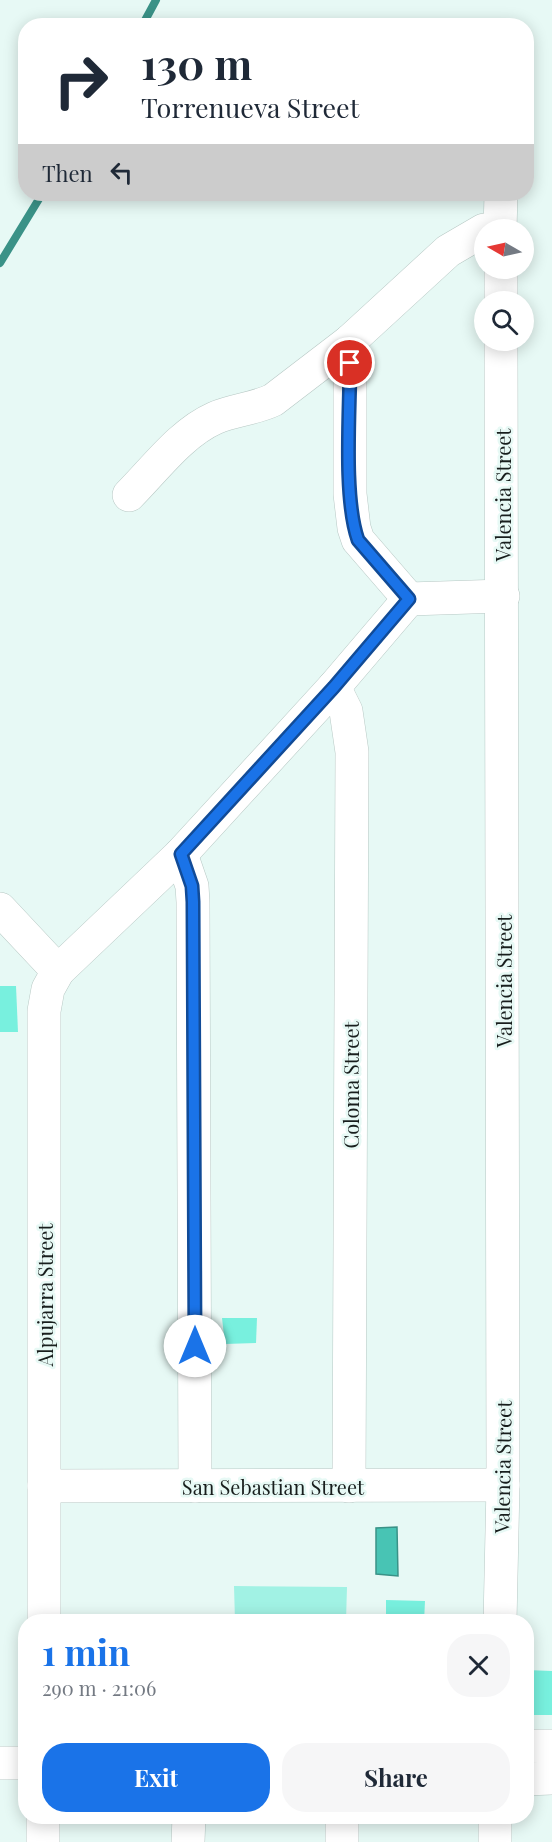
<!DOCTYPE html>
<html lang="en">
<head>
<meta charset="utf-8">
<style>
	:root { --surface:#fff; --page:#f6f6f7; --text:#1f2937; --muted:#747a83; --accent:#1a73e8 }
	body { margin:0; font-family:"Playfair Display",serif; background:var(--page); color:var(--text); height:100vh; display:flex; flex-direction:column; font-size:22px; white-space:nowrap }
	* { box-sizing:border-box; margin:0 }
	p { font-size:20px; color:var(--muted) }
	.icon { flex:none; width:33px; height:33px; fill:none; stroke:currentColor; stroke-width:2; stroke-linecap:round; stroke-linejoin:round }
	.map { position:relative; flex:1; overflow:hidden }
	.side { position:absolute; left:18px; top:1614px; width:516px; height:210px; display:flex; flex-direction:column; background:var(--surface); border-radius:24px; box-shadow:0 3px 15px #0003 }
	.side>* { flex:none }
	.top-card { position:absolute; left:18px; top:18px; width:516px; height:183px; border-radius:24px; box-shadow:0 3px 15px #0003; background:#fff; color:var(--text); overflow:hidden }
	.needle { width:39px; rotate:279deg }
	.fabs { position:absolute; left:474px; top:219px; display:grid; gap:12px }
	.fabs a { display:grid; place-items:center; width:60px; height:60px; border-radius:50%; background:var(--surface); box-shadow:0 3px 15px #0003; font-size:30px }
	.pin { position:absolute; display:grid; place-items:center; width:51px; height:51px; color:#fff; margin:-26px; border:3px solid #fff; border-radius:50%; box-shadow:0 2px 6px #0007 }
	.me { position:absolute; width:66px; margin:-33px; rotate:0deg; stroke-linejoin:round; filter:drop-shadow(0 0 4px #0008) }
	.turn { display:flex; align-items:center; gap:21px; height:126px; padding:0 24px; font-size:27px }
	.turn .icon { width:78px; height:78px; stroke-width:2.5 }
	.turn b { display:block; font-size:42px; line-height:51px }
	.then { display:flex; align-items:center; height:57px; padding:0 24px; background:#0003; gap:12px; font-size:22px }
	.round { display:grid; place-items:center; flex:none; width:63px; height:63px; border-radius:24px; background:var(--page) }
	.head { display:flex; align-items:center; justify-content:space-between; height:102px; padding:0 24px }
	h1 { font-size:36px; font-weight:700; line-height:45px; color:var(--accent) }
	.action { display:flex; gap:12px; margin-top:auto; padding:12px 24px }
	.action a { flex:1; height:69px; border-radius:24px; background:var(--accent); color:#fff; font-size:24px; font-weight:700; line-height:69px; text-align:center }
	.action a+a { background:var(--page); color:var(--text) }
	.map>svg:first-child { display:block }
</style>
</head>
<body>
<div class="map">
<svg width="552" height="1842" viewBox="0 0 552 1842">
	<rect width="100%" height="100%" fill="#e7f9f5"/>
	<polygon fill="#a1f2e4" points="234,1586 347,1587 346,1621 235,1621"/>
	<polygon fill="#48c4b4" stroke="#3a9287" stroke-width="1.5" points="397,1527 398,1576 376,1574 376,1528"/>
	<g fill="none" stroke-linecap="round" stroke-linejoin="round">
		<g stroke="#3a9287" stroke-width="8">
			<polyline points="142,26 156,0"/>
			<polyline points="0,263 42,194"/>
		</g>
	</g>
	<g fill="#78f0de">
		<polygon points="0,986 16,986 18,1032 0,1032"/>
		<polygon points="222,1318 257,1318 256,1343 225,1344"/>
		<polygon points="386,1600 425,1601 424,1622 386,1622"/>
		<polygon points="526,1670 552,1671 552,1715 526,1715"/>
	</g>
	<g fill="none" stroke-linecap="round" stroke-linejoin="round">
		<g stroke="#b7c8c4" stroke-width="34">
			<g id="minor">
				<polyline points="500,230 501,194"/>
				<polyline points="501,268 501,302"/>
				<polyline points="350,341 350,494 354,528 358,540 409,599"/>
				<path d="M129,495c26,-26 52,-62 86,-77 19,-8 39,-9 58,-18l77,-59 98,-90 36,-21"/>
				<polyline points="409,599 503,596"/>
				<polyline points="334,687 346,711 352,752 349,1486"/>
				<polyline points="181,854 192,886 193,902 195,1486"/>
				<polyline points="0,909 58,971"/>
				<polyline points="44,1486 503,1485"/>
				<polyline points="44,1622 44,1011 48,989 58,971 181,854 334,687 409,599"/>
				<polyline points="500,1622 503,1485 501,340"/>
				<polyline points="526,1746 552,1746"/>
				<polyline points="0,1763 26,1763"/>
				<polyline points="526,1779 552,1778"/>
				<polyline points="43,1842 43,1816"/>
				<polyline points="188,1842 189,1816"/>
				<polyline points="342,1842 342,1816"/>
				<polyline points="495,1842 495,1816"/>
			</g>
		</g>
		<use href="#minor" stroke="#fff" stroke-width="33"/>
	</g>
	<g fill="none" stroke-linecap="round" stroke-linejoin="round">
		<g stroke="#114b97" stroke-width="15">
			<path id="route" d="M195,1346l-2,-444 -1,-16 -11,-32 153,-167 75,-88 -51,-59c-15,-43 -8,-129 -8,-177"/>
		</g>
		<use href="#route" stroke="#1a73e8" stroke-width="10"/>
	</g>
	<g text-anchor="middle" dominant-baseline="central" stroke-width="5" stroke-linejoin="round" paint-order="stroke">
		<g font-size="20" fill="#181e1d" stroke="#e7f9f5">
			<text transform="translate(502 495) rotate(-90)">Valencia Street</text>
			<text transform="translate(503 981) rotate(-90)">Valencia Street</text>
			<text transform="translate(350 1085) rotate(-90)">Coloma Street</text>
			<text transform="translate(44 1295) rotate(-90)">Alpujarra Street</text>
			<text transform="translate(502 1467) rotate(-89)">Valencia Street</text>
			<text x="273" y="1486">San Sebastian Street</text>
		</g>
	</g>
</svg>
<div class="fabs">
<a><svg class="needle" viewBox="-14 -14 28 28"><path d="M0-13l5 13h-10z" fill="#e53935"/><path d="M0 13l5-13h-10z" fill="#747a83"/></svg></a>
<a><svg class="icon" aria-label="search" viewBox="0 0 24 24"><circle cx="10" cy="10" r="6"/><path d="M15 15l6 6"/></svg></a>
</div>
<div class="pin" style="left:350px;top:363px;background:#d93025"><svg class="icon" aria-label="arrive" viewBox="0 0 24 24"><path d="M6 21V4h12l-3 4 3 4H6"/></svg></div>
<svg class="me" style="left:195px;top:1346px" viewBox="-20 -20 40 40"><circle r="19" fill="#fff"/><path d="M0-13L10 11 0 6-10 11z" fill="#1a73e8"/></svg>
<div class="top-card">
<div class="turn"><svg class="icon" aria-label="right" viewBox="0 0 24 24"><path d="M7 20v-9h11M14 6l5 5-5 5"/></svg><div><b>130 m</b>Torrenueva Street</div></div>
<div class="then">Then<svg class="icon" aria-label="left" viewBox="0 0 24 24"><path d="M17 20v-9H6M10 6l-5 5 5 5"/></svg></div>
</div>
<section class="side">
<div class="head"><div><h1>1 min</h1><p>290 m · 21:06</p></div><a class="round"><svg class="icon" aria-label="close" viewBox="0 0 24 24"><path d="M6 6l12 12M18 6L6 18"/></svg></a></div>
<div class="action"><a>Exit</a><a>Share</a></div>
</section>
</div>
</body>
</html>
